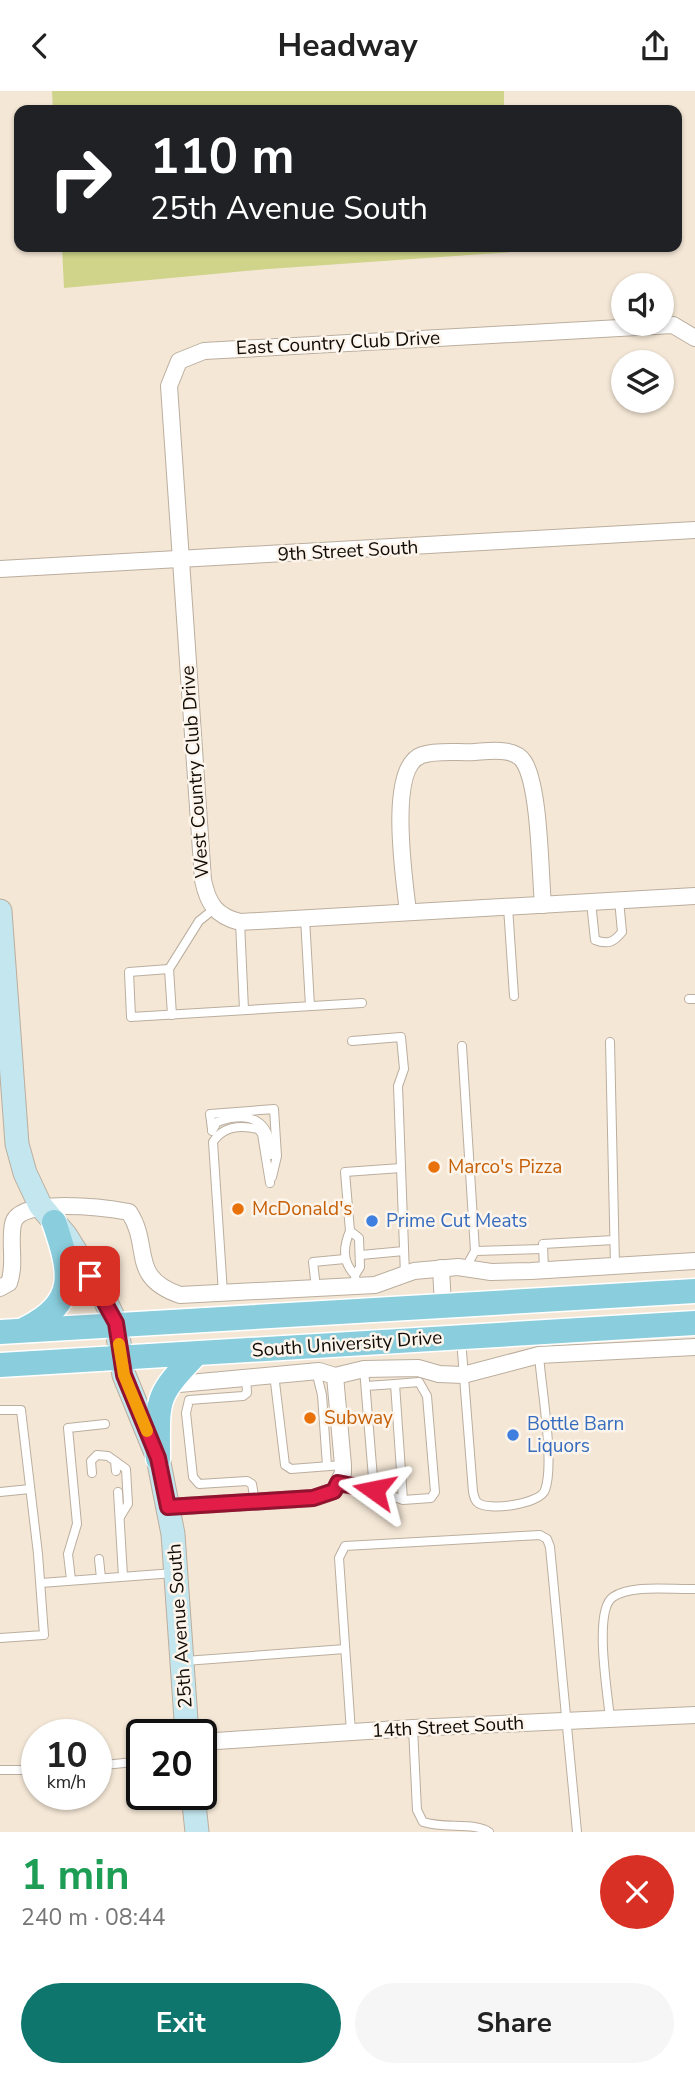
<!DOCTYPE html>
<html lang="en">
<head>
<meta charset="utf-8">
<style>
	:root { --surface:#fff; --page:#f6f6f6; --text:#222; --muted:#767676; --accent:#0f766e }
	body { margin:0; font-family:"Nunito Sans",sans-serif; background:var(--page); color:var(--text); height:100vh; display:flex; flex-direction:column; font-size:26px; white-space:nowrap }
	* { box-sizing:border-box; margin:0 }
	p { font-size:23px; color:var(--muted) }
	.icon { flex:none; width:38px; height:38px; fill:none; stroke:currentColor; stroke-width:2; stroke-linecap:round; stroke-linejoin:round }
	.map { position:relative; height:1741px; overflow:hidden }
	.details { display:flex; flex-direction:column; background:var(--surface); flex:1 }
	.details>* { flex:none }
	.top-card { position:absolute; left:14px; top:14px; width:668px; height:147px; border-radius:14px; box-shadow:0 2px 5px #0004; background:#202124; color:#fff; overflow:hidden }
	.buttons { position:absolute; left:611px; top:182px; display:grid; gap:14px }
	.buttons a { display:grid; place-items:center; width:63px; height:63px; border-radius:50%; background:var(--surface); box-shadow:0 2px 5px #0004; font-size:35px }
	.speed { position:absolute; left:21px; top:1628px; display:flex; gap:14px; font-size:35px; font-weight:700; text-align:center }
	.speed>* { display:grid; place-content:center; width:91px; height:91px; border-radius:50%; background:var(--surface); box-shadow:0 2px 5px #0004; line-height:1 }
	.speed small { font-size:18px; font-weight:400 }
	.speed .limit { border:4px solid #111; border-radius:10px; background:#fff; color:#111 }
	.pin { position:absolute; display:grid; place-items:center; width:60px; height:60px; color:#fff; margin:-30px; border-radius:14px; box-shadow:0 4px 10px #0006 }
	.me { position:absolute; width:77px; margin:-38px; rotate:282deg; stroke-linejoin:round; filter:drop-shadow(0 0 5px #0008) }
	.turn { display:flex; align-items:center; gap:24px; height:147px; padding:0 21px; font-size:32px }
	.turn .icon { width:91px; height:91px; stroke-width:2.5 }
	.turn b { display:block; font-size:49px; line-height:60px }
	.round { display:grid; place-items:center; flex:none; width:74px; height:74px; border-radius:37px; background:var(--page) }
	.headline { display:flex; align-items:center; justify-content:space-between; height:119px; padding:0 21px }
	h1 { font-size:42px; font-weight:700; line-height:52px; color:#1e9e55 }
	.cta { display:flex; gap:14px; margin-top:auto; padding:14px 21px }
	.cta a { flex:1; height:80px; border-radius:42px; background:var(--accent); color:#fff; font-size:28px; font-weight:700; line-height:80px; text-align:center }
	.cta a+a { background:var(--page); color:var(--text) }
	header { display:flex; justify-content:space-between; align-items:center; height:91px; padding:0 21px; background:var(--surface); font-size:32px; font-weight:700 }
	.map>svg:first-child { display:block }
</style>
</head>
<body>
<header><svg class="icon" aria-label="back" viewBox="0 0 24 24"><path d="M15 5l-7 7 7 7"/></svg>Headway<svg class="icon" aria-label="share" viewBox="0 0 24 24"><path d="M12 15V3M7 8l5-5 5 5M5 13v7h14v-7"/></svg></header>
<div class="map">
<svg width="695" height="1741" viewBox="0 0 695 1741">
	<rect width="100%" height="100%" fill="#f4e7d6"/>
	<g fill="#cfd48a">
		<polygon points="52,0 504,0 504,16 550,19 53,19"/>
		<polygon points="62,156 585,156 268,178 64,197"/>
	</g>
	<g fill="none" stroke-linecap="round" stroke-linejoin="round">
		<g stroke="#bbae9e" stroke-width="10">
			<g id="lane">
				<path d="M591,811l4,38c13,5 19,2 27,-8l-3,-32"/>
				<polyline points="508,816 514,905"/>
				<polyline points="214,818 199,830 169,878 129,881 131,926 362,912"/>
				<polyline points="305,827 310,915"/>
				<polyline points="240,831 244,919"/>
				<polyline points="169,878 172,924"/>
				<polyline points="689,908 695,908"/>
				<polyline points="352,950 401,946 404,978 398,995 405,1184"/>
				<polyline points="610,951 615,1175"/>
				<polyline points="462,955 475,1160"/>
				<polyline points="212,1038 210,1023 274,1018 277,1065 272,1086"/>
				<path d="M212,1040l5,-9c32,-11 54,-3 54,33"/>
				<path d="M350,1140c-7,16 -8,31 5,44"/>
				<polyline points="361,1164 404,1160"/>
				<polyline points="466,1176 475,1160 542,1158"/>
				<polyline points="544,1180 543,1153 614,1149"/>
				<polyline points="356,1195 355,1184 360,1176 359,1147 350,1140 345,1081 401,1077"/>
				<polyline points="316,1197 313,1171 345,1168"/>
				<path d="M223,1202l-10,-151c10,-16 28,-17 45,-13l4,5 8,49"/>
				<path d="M461,1248l12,153c1,3 1,7 4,10 9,10 64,2 68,-12 10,-27 -4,-104 -6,-135"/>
				<polyline points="364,1278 374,1399"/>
				<polyline points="316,1280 322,1304 327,1375"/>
				<polyline points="274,1283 285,1374 291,1378 343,1374"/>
				<polyline points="246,1286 247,1302 243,1305 189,1309 186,1322 193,1386 199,1393 247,1390 252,1393 255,1411"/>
				<polyline points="366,1295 395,1293"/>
				<polyline points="0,1319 21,1319 38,1463 44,1544 0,1547"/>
				<polyline points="115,1370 126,1378 128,1413 120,1426"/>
				<polyline points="92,1382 91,1370 97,1364 108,1365 115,1370 116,1380"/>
				<polyline points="338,1392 363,1395 403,1409 431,1407 435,1401 427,1305 419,1291 395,1293 403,1409"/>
				<polyline points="0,1401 30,1398"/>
				<polyline points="118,1401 123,1485"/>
				<polyline points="99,1468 101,1487"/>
				<polyline points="71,1489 68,1463 77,1433 68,1337 105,1333"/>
				<polyline points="41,1492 174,1482"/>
				<polyline points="185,1570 345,1558"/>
				<path d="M610,1628c-2,-24 -17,-109 3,-122 20,-13 59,-7 82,-8"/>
				<path d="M413,1637l4,82 6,12c22,7 52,0 66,10"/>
				<polyline points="351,1641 339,1467 345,1455 540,1444 547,1448 550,1456 577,1741"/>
				<polyline points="96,1675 142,1670"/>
				<polyline points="0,1679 37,1679"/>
			</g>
		</g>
		<g stroke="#bbae9e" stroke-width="18">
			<g id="street">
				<path d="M695,247l-22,-13 -469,26 -25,10 -10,25 34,494c5,24 13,36 37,42l455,-26"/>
				<polyline points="0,478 695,439"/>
				<path d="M408,821c-3,-29 -22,-145 14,-157 15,-5 37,-2 53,-3 15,-1 40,-5 49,10 16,26 16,110 19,143"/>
				<polyline points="441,1177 443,1215"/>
				<path d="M0,1197l9,-5c7,-20 0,-38 4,-59 5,-28 95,-16 116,-12 23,35 -1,65 51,83l195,-10 39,-14 44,-4 33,5 40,-1 164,-10"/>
				<polyline points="168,1294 319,1280 335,1285 364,1278 418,1277 439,1283 463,1284 539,1264 695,1256"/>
				<polyline points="168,1416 314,1407 334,1400 343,1382 343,1374 335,1285"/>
				<polyline points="201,1651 413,1637 695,1624"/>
			</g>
		</g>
		<g stroke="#bbae9e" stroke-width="25">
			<g id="secondary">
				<polyline points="0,820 17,1053 25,1082 40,1114 66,1145 103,1205 116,1232 124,1284 158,1367 173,1443 187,1643"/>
				<polyline points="193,1703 197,1741"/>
			</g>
		</g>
		<g stroke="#fff" stroke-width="27">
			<g id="primary">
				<path d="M25,1238c54,-27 46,-57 29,-107"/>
				<polyline points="0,1241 695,1200"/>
				<polyline points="0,1274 695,1232"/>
				<path d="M158,1367c0,-60 -4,-60 38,-104"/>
			</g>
		</g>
		<use href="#lane" stroke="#fff" stroke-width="8"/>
		<use href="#street" stroke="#fff" stroke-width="16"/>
		<use href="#secondary" stroke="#c4e6ee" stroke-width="23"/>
		<use href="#primary" stroke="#8acddc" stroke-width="24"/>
	</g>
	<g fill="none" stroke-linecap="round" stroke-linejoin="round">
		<g stroke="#92132f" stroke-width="18">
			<polyline id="route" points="90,1185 116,1232 124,1284 158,1367 168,1416 313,1407 334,1400 338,1392 374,1399"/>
		</g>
		<use href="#route" stroke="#e11d48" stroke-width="12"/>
		<polyline stroke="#f59e0b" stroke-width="12" points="119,1253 124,1284 147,1340"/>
	</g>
	<g fill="#e8710a" stroke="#fdf5eb" stroke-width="2.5">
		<circle cx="434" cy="1076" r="7"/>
		<circle cx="238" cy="1118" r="7"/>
		<circle cx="310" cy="1327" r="7"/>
	</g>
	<g fill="#3f7fe0" stroke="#fdf5eb" stroke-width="2.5">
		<circle cx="372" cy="1130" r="7"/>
		<circle cx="513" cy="1344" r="7"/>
	</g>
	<g text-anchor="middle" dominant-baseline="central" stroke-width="5" stroke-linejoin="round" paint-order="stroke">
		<g font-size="19" fill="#0f0b06" stroke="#fdf5eb">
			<text transform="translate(338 252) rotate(-3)">East Country Club Drive</text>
			<text transform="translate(348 460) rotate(-3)">9th Street South</text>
			<text transform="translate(195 681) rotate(-94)">West Country Club Drive</text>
			<text transform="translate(347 1253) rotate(-4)">South University Drive</text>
			<text transform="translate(180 1535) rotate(-94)">25th Avenue South</text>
			<text transform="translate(448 1636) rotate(-3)">14th Street South</text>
		</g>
		<g font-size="19" fill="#c56008" stroke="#fdf5eb" text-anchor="start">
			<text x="448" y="1076">Marco's Pizza</text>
			<text x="252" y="1118">McDonald's</text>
			<text x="324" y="1327">Subway</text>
		</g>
		<g font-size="19" fill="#366cbe" stroke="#fdf5eb" text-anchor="start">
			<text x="386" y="1130">Prime Cut Meats</text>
			<text x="527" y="1333">Bottle Barn<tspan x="527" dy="22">Liquors</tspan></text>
		</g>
	</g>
</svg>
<div class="buttons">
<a><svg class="icon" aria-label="sound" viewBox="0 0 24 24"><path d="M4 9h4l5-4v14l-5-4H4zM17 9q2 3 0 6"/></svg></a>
<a><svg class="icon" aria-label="layers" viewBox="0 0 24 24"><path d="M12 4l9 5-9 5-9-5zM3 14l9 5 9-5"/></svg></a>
</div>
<div class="speed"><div>10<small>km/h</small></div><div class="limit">20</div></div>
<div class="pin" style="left:90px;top:1185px;background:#d93025"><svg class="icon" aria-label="arrive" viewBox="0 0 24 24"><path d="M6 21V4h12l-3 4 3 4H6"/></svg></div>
<svg class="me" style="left:374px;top:1399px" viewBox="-20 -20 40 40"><path d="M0-17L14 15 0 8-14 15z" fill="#e11d48" stroke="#fff" stroke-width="4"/></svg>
<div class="top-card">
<div class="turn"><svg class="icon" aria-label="right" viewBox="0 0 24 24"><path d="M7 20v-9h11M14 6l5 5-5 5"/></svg><div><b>110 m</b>25th Avenue South</div></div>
</div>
</div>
<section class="details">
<div class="headline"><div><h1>1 min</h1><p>240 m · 08:44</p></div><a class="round" style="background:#d93025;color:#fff"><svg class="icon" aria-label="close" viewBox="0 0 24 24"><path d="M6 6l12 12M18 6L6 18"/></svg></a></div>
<div class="cta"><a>Exit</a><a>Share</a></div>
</section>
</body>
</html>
